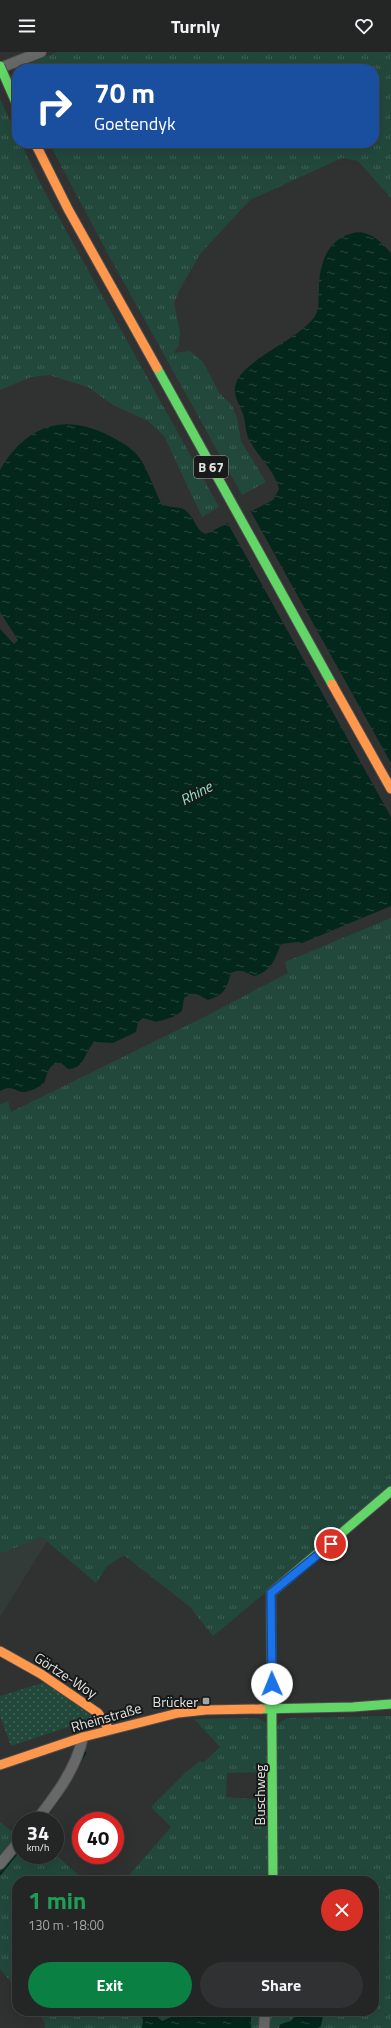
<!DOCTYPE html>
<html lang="en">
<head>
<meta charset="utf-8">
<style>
	:root { --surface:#242525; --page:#303132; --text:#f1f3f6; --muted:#a3a5a7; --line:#414242; --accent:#0b8043 }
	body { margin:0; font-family:"Titillium Web",sans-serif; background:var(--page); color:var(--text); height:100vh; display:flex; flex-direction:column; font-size:15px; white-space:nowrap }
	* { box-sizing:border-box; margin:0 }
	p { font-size:13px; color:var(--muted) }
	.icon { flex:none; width:22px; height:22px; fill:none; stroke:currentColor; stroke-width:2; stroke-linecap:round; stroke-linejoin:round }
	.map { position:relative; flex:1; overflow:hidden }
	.details { position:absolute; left:12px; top:1824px; width:367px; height:140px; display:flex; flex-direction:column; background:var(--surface); border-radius:16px; box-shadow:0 4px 16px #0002,0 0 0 1px var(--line) }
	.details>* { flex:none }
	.guide { position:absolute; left:12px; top:12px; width:367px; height:84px; border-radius:16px; box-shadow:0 4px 16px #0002,0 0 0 1px var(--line); background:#1a4fa0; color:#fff; overflow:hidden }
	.speed { position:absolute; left:12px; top:1760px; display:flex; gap:8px; font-size:20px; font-weight:700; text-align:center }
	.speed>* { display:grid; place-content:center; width:52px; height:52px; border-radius:50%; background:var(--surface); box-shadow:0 4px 16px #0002,0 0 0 1px var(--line); line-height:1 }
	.speed small { font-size:10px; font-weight:400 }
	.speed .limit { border:6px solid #d22; background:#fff; color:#111 }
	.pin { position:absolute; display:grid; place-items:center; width:34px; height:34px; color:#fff; margin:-17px; border:2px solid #fff; border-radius:50%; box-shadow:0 1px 4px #0007 }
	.me { position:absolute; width:44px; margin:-22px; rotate:359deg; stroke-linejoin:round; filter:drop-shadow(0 0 3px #0008) }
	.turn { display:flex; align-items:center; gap:14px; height:84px; padding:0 16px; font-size:18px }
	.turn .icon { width:52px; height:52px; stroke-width:2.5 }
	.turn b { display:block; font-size:28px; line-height:34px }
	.round { display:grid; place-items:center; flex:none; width:42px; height:42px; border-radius:21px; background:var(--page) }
	.head { display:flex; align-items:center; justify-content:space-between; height:68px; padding:0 16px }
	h1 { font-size:24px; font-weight:700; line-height:30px; color:#1e9e55 }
	.button { display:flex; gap:8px; margin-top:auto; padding:8px 16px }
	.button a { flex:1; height:46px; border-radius:24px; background:var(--accent); color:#fff; font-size:16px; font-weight:700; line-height:46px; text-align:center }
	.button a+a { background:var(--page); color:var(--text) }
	header { display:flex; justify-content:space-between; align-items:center; height:52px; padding:0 16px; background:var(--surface); font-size:18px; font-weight:700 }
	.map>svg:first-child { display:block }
</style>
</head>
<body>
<header><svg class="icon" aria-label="menu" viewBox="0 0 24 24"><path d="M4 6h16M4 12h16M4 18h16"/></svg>Turnly<svg class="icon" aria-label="heart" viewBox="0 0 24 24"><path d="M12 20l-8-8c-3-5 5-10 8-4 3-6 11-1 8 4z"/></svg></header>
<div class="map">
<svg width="391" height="1976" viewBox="0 0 391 1976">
	<defs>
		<pattern id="grass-tufts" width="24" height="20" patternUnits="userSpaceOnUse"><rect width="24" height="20" fill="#22483c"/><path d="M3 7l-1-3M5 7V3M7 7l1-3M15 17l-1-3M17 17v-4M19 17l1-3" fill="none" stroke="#426258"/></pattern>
		<pattern id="garden-dots" width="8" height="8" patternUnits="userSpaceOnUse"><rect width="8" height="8" fill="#22483c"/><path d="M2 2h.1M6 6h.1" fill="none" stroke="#426258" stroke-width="1.8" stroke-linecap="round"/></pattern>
		<pattern id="water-ripples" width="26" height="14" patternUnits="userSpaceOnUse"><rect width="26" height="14" fill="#04271c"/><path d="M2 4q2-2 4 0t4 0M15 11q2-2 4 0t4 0" fill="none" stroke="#28463d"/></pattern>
	</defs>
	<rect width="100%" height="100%" fill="#303131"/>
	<polygon fill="#333b38" points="42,1485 47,1489 0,1565 0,1502"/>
	<g fill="url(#grass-tufts)">
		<polygon points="57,0 391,0 391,146 358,109 342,106 250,148 200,202 179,239 174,251 180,280 179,293 174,301 190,299 203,310 220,342 232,353 237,366 241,389 266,430 242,443 108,202 49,91 374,91 374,17 17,17 17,22 15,17"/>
		<polygon points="0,47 17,83 17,91 21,91 42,135 219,455 202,465 164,384 148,369 113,353 88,335 49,323 31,325 0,338"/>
		<polygon points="391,866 391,1434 353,1468 213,1584 190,1555 124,1503 107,1514 96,1531 42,1485 0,1502 0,1053 8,1049 11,1060 204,965 288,921 285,910"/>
		<polygon points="391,1664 391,1976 268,1976 269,1959 374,1959 374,1829 277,1829 276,1676 280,1670 287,1666"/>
		<polygon points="257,1666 265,1670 268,1677 268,1720 227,1721 226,1745 268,1748 269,1829 124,1829 171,1775 151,1755 185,1721 200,1709 203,1711 220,1695 194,1667"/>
		<polygon points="0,1770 19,1785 0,1809"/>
		<polygon points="21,1793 21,1803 55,1802 85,1829 17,1829 17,1937 0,1917 0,1820"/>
		<polygon points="35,1959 261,1959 260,1976 45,1976 44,1969"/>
	</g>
	<polygon fill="url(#garden-dots)" points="46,1630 93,1665 83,1670 11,1694 0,1664 0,1644"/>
	<g fill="url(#water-ripples)">
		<path d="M358,180c15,1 23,10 33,21v653l-89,37 -4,-1 -17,2c-6,15 -10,28 -27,32 -8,-4 -14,-8 -23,-3 -5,17 -6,21 -23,27 -10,-5 -13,-10 -24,-2l-2,13 -9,6 -16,5 -14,-4 -5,4 -2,10 -23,11 -18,-1c-11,8 -9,27 -27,27l-7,-6c-13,0 -13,10 -17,20 -5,4 -15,10 -22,9 -10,-3 -12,-7 -22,-1v-462l14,15 4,-4 -18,-28v-142c25,-43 62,-58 108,-35 10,5 23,12 30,21 9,11 16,33 23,47 7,6 17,2 24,7 10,7 10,20 21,24l67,-34 6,-11c-4,-18 -19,-30 -28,-46 -6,-8 -5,-20 -8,-29 -3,-9 -9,-16 -8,-26 2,-27 64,-47 80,-72 5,-8 3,-18 4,-27 0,-26 9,-53 39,-57z"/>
		<polygon points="140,1959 151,1959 162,1969 178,1962 211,1964 221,1959 251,1959 251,1976 142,1976 143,1968"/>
		<polygon points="298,1959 324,1959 321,1974 318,1976 279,1976 280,1972 291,1969"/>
	</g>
	<polygon fill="#303131" points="250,458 391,711 391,765 227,470"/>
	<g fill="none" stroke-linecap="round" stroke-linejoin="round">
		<g stroke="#04271c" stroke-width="2.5">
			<polyline points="78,1713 85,1701"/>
			<polyline points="44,1767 60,1745"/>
			<polyline points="0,1822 21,1796"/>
		</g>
		<g stroke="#4c4d4d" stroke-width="12">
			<g id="street">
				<polyline points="0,16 41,0"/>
				<path d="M36,1769c20,-26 40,-52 47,-84"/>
				<polyline points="0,1812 21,1787"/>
				<polyline points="264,1976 265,1959"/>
			</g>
		</g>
		<g stroke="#4c4d4d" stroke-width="11">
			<g id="fast">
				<polyline points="157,316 332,632"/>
				<polyline points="261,1657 353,1655 391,1652"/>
				<polyline points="273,1829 271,1541 391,1439"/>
			</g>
		</g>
		<g stroke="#4c4d4d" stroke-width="11">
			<g id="slow">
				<polyline points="35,91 68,157 157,316"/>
				<polyline points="332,632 391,737"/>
				<polyline points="0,1599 41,1622 98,1661 109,1677"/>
				<polyline points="0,1713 83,1685 178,1661 206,1658 261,1657"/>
			</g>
		</g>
		<use href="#street" stroke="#686868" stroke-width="10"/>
		<use href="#fast" stroke="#63d668" stroke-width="9"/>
		<use href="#slow" stroke="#ff974d" stroke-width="9"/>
		<g stroke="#4c4d4d" stroke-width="11" stroke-linecap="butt">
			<polyline id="fast-bridge" points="0,14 17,53"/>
		</g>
		<use href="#fast-bridge" stroke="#63d668" stroke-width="9"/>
	</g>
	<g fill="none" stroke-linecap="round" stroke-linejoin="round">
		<g stroke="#114b97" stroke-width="10">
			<polyline id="route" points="272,1632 271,1541 331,1492"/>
		</g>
		<use href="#route" stroke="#1a73e8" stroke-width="7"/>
	</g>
	<rect fill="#a3a4a4" stroke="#181919" stroke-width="1.5" x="202" y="1645" width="8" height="8" rx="2"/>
	<g text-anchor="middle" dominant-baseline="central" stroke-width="4" stroke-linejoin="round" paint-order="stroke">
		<rect fill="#181919" stroke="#a5a6a6" stroke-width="1" x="194" y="404" width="34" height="22" rx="3"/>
		<g font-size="13" font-weight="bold" fill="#e1e2e2">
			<text x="211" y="415">B 67</text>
		</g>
		<g font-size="14" fill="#e1e2e2" stroke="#181919">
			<text transform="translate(66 1623) rotate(33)">Görtze-Woy</text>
			<text transform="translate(106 1665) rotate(-16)">Rheinstraße</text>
			<text transform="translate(259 1743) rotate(-90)">Buschweg</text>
		</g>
		<g font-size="14" fill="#e1e2e2" stroke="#181919" text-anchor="end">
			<text x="198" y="1649">Brücker</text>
		</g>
		<g font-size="15" font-style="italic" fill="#8ee0c2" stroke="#181919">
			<text transform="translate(196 741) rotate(-28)">Rhine</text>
		</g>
	</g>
</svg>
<div class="speed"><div>34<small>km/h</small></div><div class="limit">40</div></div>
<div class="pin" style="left:331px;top:1492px;background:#d93025"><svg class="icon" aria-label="arrive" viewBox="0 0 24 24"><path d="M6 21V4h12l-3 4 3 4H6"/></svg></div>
<svg class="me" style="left:272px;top:1632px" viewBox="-20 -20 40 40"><circle r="19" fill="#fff"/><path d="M0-13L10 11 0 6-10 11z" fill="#1a73e8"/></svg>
<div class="guide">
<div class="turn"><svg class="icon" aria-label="right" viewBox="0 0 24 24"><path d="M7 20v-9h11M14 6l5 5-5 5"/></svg><div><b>70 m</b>Goetendyk</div></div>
</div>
<section class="details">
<div class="head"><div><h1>1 min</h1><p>130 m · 18:00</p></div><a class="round" style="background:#d93025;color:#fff"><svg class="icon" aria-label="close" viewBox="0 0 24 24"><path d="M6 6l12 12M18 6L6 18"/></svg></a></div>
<div class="button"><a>Exit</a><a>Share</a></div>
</section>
</div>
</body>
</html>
